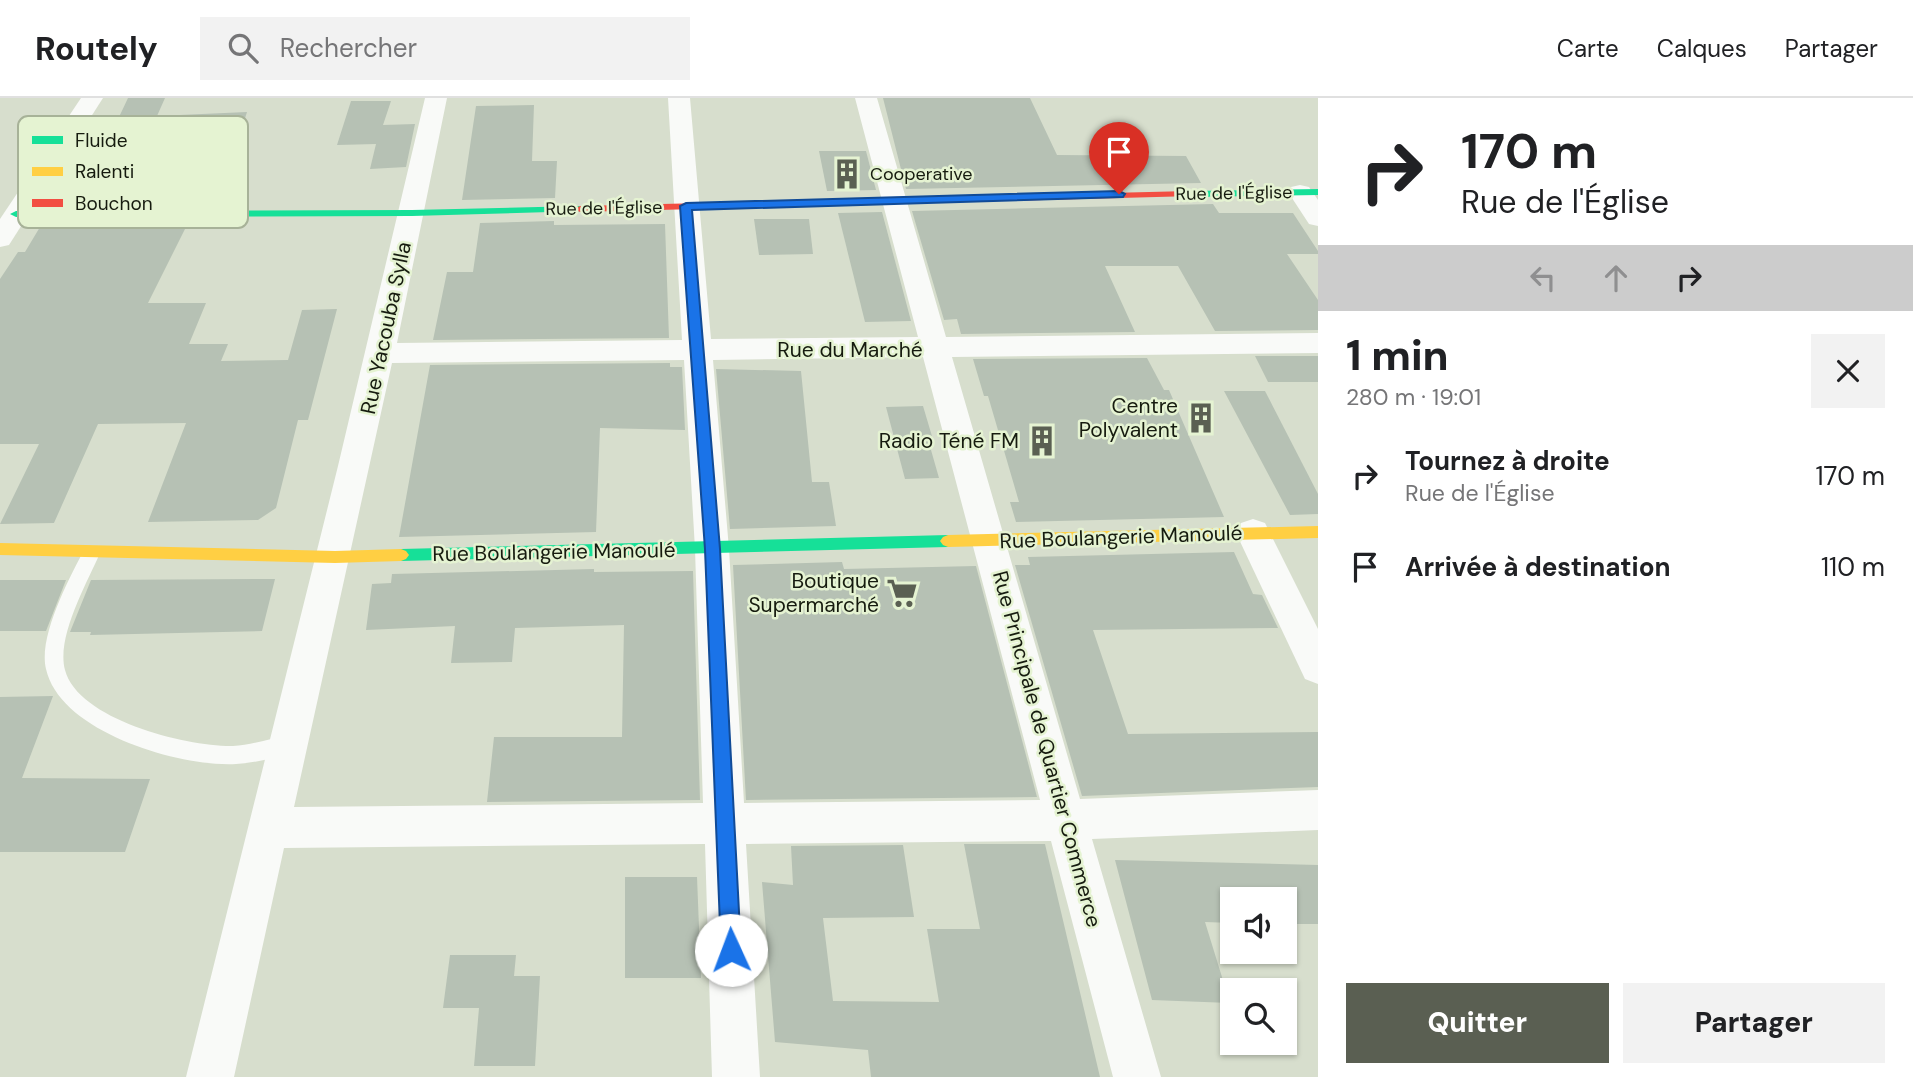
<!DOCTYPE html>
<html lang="fr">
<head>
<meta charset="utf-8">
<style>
	:root { --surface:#fff; --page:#f2f2f2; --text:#202124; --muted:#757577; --line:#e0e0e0; --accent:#5a5f52 }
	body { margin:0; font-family:"DM Sans",sans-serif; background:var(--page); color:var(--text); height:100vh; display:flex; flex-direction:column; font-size:26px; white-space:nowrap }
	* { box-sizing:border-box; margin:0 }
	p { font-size:23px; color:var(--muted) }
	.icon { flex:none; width:38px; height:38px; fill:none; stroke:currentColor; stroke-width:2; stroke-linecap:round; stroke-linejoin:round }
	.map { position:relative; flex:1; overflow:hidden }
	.panel { display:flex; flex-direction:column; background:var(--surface); width:595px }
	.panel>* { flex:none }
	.top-card { background:#fff; color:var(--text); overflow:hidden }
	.buttons { position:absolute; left:1220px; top:789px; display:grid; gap:14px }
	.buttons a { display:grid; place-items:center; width:77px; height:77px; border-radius:0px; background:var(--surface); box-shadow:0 2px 5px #0004; font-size:35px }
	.pin { position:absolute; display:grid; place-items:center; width:60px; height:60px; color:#fff; margin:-72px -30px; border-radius:50% 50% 50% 0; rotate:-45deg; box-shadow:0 0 7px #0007 }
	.pin .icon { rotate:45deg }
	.me { position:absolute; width:77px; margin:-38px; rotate:358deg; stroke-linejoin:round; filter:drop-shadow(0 0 5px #0008) }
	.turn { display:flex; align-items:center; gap:24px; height:147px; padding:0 28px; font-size:32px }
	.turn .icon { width:91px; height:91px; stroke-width:2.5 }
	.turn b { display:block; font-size:49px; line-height:60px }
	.lanes { display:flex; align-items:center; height:66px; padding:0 28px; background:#0003; justify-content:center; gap:35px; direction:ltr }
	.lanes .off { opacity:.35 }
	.round { display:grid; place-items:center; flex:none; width:74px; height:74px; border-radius:0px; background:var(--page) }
	.summary { display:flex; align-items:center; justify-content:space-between; height:119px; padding:0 28px }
	h1 { font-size:42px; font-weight:800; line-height:52px }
	.primary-button { display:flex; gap:14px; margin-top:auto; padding:14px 28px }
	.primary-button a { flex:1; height:80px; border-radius:0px; background:var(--accent); color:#fff; font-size:28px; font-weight:800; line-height:80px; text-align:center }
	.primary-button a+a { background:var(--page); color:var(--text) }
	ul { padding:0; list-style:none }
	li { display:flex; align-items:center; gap:21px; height:91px; padding:0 28px }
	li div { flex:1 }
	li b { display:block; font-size:26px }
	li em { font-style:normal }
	header { display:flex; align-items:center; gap:42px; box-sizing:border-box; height:98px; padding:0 35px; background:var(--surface); border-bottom:2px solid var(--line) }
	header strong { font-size:33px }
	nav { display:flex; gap:38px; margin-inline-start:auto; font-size:24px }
	.search { width:490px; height:63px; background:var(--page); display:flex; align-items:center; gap:18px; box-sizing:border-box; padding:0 24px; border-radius:0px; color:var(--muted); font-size:26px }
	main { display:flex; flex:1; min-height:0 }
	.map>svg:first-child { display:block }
</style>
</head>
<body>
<header>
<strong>Routely</strong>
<div class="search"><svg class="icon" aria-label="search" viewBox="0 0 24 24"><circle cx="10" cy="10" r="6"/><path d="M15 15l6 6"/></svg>Rechercher</div>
<nav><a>Carte</a><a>Calques</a><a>Partager</a></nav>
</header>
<main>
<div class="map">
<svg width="1318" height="979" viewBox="0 0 1318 979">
	<rect width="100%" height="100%" fill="#d7decd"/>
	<g fill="#b6c1b4">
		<polygon points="128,0 165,0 157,18 247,14 229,71 213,104 68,104 99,53 103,53"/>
		<polygon points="883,0 1030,0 1057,57 1186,58 1201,85 906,91"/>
		<polygon points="351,3 391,3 383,27 415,26 406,69 370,71 376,46 337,47"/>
		<polygon points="534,7 532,63 557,63 555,100 462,102 476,8"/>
		<polygon points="819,53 866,53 876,92 827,93"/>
		<polygon points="1213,106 1219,115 1293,115 1318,153 1318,156 1287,156 1318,202 1318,232 1215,233 1178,168 1105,168 1135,234 961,236 957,221 944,222 912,113"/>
		<polygon points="882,114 911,223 865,224 838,115"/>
		<polygon points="754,121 809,121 813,156 759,157"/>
		<polygon points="554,123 554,127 665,126 669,240 433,242 447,174 473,174 480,125"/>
		<polygon points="187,127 148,205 206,205 189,246 228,246 221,263 288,262 302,212 337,211 308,322 298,322 276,410 258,422 148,424 186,325 98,326 54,425 0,426 39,346 0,346 0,181 18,154 25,154 40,129"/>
		<polygon points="1255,258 1318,258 1318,284 1268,284"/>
		<polygon points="1147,260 1164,292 1169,292 1224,419 1016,424 1010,404 1019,404 988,298 984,298 973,261"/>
		<polygon points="670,265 670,269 682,269 685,332 600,330 596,434 399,439 430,267"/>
		<polygon points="716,271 801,273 812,384 829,384 836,428 730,431"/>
		<polygon points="1224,293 1265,293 1318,396 1318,416 1290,417"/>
		<polygon points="923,308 934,345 929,345 939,380 905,381 886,309"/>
		<polygon points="1234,454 1253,496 1262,497 1278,530 1093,532 1128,636 1318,634 1318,689 1082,698 1015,467 1030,467 1028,459"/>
		<polygon points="842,464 844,471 976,468 1037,699 746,702 733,467"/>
		<polygon points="594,471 594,474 693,473 700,702 487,704 494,639 622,639 624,527 515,530 512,564 451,565 455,528 366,532 372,486 391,485 392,476"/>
		<polygon points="275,481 262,533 90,537 91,534 70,534 91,482"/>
		<polygon points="0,482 66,482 46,533 0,533"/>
		<polygon points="53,598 22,680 150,681 125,754 0,754 0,599"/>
		<polygon points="964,746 1045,746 1100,979 871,979 868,952 775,944 762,784 793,787 791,748 903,747 914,819 823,820 833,903 939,904 927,831 980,831"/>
		<polygon points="1115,762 1318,767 1318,826 1284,826 1284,802 1232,802 1232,825 1205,824 1230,905 1152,902"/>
		<polygon points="625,779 697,779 701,880 625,880"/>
		<polygon points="450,857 516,857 514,878 540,878 535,968 474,968 479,910 443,910"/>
	</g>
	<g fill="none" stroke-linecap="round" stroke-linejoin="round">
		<path fill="#f9faf8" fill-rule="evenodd" d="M91,448l6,2 3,5c-13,30 -44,84 -35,117 13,50 123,77 168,76 18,-1 36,-7 53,-10l7,2 3,7 -3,7c-17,6 -39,11 -57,12 -57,3 -176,-32 -190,-95 -8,-33 24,-92 39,-121z"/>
		<g fill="#f9faf8" fill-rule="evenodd">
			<polygon points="81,0 103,0 9,147 0,149 0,121"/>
			<path d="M425,0h22l-50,245 285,-3 -14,-242h22l21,241 207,-2 -63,-239h22l69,239 372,-4v20l-366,4 128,442 238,-9v40l-226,9 69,238h-48l-62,-236 -305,3 14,233h-48l-7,-233 -421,4 -50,229h-48l152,-611zM923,259l117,443 -296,3 -15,-254 -16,-189zM684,262l11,189 8,254 -409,4 98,-444z"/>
			<polygon points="1300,87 1309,89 1318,102 1318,128 1309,126 1288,94 1291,89"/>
			<polygon points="1253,421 1265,425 1318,531 1318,586 1305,581 1236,435 1241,425"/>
		</g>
		<g fill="#16e098" fill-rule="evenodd">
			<polygon points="1318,91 1318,97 1190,99 1184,96 1190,93"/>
			<polygon points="580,108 586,111 584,113 412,118 16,119 10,116 16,113 412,112"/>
			<polygon points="948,437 953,439 956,443 953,447 948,449 401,463 396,461 393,457 396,453 401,451"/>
		</g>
		<g fill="#ffcf43" fill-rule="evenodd">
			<polygon points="1318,428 1318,440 948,449 943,447 940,443 943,439 948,437"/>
			<polygon points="0,445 335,453 401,451 406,453 409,457 406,461 401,463 335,465 0,457"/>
		</g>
		<polygon fill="#f24e42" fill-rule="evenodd" points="1190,93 1196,96 1194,98 580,114 574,111 580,108"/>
	</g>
	<polygon fill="#1a73e8" stroke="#114b97" stroke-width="2" points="1119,93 1125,96 1123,99 692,112 720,451 741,852 738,859 731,862 723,859 721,852 705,451 680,108 686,105"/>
	<defs>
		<g id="building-bare" transform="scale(2.415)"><path d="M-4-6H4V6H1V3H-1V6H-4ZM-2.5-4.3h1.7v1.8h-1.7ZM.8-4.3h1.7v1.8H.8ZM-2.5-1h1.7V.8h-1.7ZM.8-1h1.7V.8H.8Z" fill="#5a5f52" stroke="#e5f3d2" stroke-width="2.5" paint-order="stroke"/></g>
		<g id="supermarket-bare" transform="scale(2.415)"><path d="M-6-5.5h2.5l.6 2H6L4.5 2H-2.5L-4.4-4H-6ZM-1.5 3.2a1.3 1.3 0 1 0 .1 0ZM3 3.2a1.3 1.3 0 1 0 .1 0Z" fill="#5a5f52" stroke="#e5f3d2" stroke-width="2.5" paint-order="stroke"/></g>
	</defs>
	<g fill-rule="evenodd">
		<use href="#building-bare" x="847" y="76"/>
		<use href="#building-bare" x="1201" y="320"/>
		<use href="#building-bare" x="1042" y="343"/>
		<use href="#supermarket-bare" x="902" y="495"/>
	</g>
	<g text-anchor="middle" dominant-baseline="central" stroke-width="5" stroke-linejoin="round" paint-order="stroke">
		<g font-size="18" fill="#161b0f" stroke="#e5f3d2" text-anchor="start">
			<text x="870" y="76">Cooperative</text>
		</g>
		<g font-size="18" fill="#161b0f" stroke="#e5f3d2">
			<text transform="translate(1234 95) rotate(-1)">Rue de l'Église</text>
			<text transform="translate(604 110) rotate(-1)">Rue de l'Église</text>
		</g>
		<g font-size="21" fill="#161b0f" stroke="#e5f3d2">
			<text transform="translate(386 230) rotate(-78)">Rue Yacouba Sylla</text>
			<text x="850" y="252">Rue du Marché</text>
			<text transform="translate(1121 439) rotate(-2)">Rue Boulangerie Manoulé</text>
			<text transform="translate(554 454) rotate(-1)">Rue Boulangerie Manoulé</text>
			<text transform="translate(1047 651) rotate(75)">Rue Principale de Quartier Commerce</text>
		</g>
		<g font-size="21" fill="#161b0f" stroke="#e5f3d2" text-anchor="end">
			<text x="1178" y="308">Centre<tspan x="1178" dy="24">Polyvalent</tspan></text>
			<text x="1019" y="343">Radio Téné FM</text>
			<text x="879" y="483">Boutique<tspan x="879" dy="24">Supermarché</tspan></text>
		</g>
	</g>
	<rect x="18" y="18" width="230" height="112" rx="10" fill="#e5f3d2" stroke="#a7b298" stroke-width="2"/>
	<rect x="32" y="38" width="31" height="8" fill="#16e098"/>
	<rect x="32" y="69" width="31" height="9" fill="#ffcf43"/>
	<rect x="32" y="101" width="31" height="8" fill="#f24e42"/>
	<g font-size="19" fill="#161b0f">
		<text x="75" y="49">Fluide</text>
		<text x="75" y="80">Ralenti</text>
		<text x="75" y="112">Bouchon</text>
	</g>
</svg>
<div class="buttons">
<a><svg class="icon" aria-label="sound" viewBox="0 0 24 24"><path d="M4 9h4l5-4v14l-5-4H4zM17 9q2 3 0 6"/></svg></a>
<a><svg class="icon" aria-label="search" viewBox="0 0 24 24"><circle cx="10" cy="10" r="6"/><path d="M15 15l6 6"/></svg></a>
</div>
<div class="pin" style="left:1119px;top:96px;background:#d93025"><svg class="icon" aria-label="arrive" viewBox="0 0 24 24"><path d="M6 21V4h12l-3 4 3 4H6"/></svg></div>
<svg class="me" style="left:731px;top:852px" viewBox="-20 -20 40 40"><circle r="19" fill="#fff"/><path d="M0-13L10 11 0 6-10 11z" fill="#1a73e8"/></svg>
</div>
<section class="panel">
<div class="top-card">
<div class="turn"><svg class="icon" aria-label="right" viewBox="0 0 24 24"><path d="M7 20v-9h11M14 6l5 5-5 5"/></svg><div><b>170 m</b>Rue de l'Église</div></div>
<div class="lanes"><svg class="icon off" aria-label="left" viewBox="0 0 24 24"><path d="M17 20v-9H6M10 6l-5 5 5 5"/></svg><svg class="icon off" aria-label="ahead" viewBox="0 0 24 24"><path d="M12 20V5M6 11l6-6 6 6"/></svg><svg class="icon" aria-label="right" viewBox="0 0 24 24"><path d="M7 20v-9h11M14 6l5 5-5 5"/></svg></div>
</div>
<div class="summary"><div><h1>1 min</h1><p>280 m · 19:01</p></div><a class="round"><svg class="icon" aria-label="close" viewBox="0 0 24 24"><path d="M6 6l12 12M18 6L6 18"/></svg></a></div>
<ul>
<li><svg class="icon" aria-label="right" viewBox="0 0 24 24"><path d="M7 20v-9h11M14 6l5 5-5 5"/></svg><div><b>Tournez à droite</b><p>Rue de l'Église</p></div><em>170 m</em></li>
<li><svg class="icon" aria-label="arrive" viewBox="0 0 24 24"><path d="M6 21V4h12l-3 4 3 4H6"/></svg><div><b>Arrivée à destination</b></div><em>110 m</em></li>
</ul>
<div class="primary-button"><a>Quitter</a><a>Partager</a></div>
</section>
</main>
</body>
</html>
